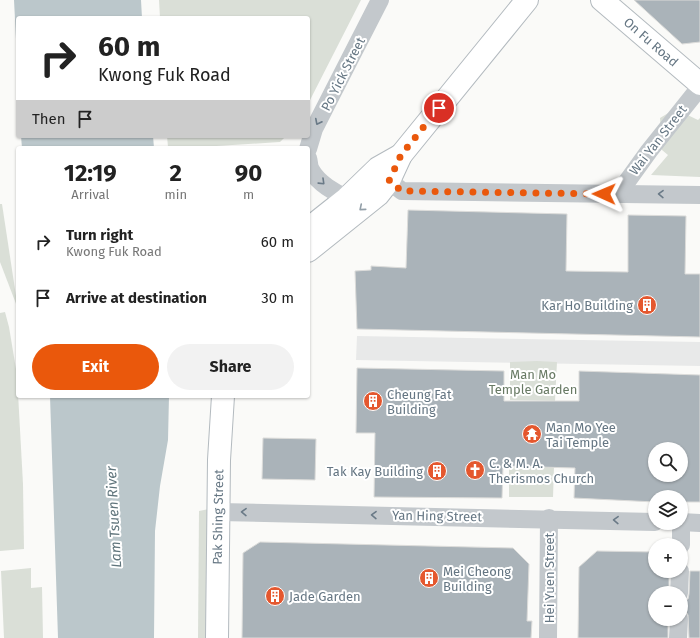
<!DOCTYPE html>
<html lang="en">
<head>
<meta charset="utf-8">
<style>
	:root { --surface:#fff; --page:#f2f2f2; --text:#222; --muted:#767676; --accent:#ea580c }
	body { margin:0; font-family:"Fira Sans",sans-serif; background:var(--page); color:var(--text); height:100vh; display:flex; flex-direction:column; font-size:15px; white-space:nowrap }
	* { box-sizing:border-box; margin:0 }
	p { font-size:13px; color:var(--muted) }
	.icon { flex:none; width:22px; height:22px; fill:none; stroke:currentColor; stroke-width:2; stroke-linecap:round; stroke-linejoin:round }
	.map { position:relative; flex:1; overflow:hidden }
	.sheet { position:absolute; left:16px; top:146px; width:294px; height:252px; display:flex; flex-direction:column; background:var(--surface); border-radius:4px; box-shadow:0 1px 3px #0004 }
	.sheet>* { flex:none }
	.banner { position:absolute; left:16px; top:16px; width:294px; height:122px; border-radius:4px; box-shadow:0 1px 3px #0004; background:#fff; color:var(--text); overflow:hidden }
	.controls { position:absolute; left:648px; top:442px; display:grid; gap:8px }
	.controls a { display:grid; place-items:center; width:40px; height:40px; border-radius:50%; background:var(--surface); box-shadow:0 1px 3px #0004; font-size:20px }
	.pin { position:absolute; display:grid; place-items:center; width:34px; height:34px; color:#fff; margin:-17px; border:2px solid #fff; border-radius:50%; box-shadow:0 1px 4px #0007 }
	.me { position:absolute; width:44px; margin:-22px; rotate:271deg; stroke-linejoin:round; filter:drop-shadow(0 0 3px #0008) }
	.turn { display:flex; align-items:center; gap:14px; height:84px; padding:0 16px; font-size:18px }
	.turn .icon { width:52px; height:52px; stroke-width:2.5 }
	.turn b { display:block; font-size:28px; line-height:34px }
	.then { display:flex; align-items:center; height:38px; padding:0 16px; background:#0003; gap:8px; font-size:15px }
	.eta { display:flex; justify-content:space-evenly; align-items:center; height:68px; text-align:center }
	.eta b { font-size:24px; font-weight:700; line-height:28px }
	.action { display:flex; gap:8px; margin-top:auto; padding:8px 16px }
	.action a { flex:1; height:46px; border-radius:24px; background:var(--accent); color:#fff; font-size:16px; font-weight:700; line-height:46px; text-align:center }
	.action a+a { background:var(--page); color:var(--text) }
	ul { padding:0; list-style:none }
	li { display:flex; align-items:center; gap:12px; height:56px; padding:0 16px }
	li div { flex:1 }
	li b { display:block; font-size:15px }
	li em { font-style:normal }
	.map>svg:first-child { display:block }
</style>
</head>
<body>
<div class="map">
<svg width="700" height="638" viewBox="0 0 700 638">
	<rect width="100%" height="100%" fill="#fafaf8"/>
	<polygon fill="#e8e9e9" points="357,336 700,342 700,366 356,360"/>
	<g fill="#dadfd7">
		<polygon points="159,0 361,0 308,104 308,18 160,18"/>
		<polygon points="675,109 698,120 700,118 700,177 651,175 668,155 662,150 660,118"/>
		<polygon points="167,136 286,136 280,142 185,148 185,147 168,147"/>
		<polygon points="0,204 2,204 18,309 0,262"/>
		<polygon points="5,312 9,327 17,375 23,484 24,549 0,551 0,313"/>
		<polygon points="537,361 557,362 555,401 510,400 510,362"/>
		<polygon points="509,466 554,467 553,497 509,497"/>
		<polygon points="209,509 209,638 198,638 199,511"/>
		<polygon points="31,568 31,588 42,587 43,638 4,638 1,571"/>
	</g>
	<g fill="#bbc7cb">
		<polygon points="14,0 141,0 142,18 18,18 18,78"/>
		<polygon points="21,136 153,136 154,148 22,148"/>
		<polygon points="50,396 169,396 168,440 160,486 155,531 154,638 58,638"/>
	</g>
	<g fill="#aab3b9" stroke="#dcdcda" fill-rule="evenodd">
		<polygon points="634,0 700,0 700,42 682,44"/>
		<polygon points="408,210 567,214 566,271 628,272 628,215 686,216 685,274 700,274 700,337 357,329 355,271 371,270 371,266 406,268"/>
		<path d="M357,368l147,3v30h75v-30l121,4v127h-19v-5h-26v5l-81,-4 1,-30 -72,-2 -1,32 -128,-1 1,-64h-19zM655,449h26v26h-26z"/>
		<polygon points="263,438 316,439 315,480 262,479"/>
		<polygon points="260,542 513,548 529,564 527,621 532,621 531,638 242,638 243,553"/>
		<polygon points="597,551 655,552 655,571 669,571 669,593 655,593 655,619 668,619 668,638 578,638 579,567"/>
		<polygon points="690,571 700,571 700,638 689,638 688,615 685,610 681,609 681,603 688,599 689,594"/>
	</g>
	<g fill="none" stroke-linecap="round" stroke-linejoin="round">
		<g stroke="#b3babf" stroke-width="24">
			<g id="secondary">
				<polyline points="602,0 700,84"/>
				<polyline points="308,229 347,198 378,168 401,155"/>
				<polyline points="308,251 378,195 389,181 401,155 527,0"/>
				<polyline points="217,638 219,460 223,396"/>
			</g>
		</g>
		<g stroke="#c3c8cc" stroke-width="18">
			<polyline points="308,149 314,129 380,0"/>
			<path d="M308,158c1,3 1,9 3,12 7,13 24,23 36,28"/>
			<polyline points="381,171 389,181 402,191 700,195"/>
			<polyline points="618,194 649,151 700,87"/>
			<polyline points="219,512 655,522"/>
			<polyline points="681,522 700,523"/>
			<polyline points="681,545 681,522"/>
			<polyline points="679,593 680,571"/>
			<polyline points="548,638 549,518"/>
			<polyline points="678,638 679,619"/>
		</g>
		<use href="#secondary" stroke="#fff" stroke-width="22"/>
	</g>
	<defs><path id="oneway-chevron" d="M-2-3.5L2.5 0L-2 3.5" fill="none" stroke-width="1.6" stroke-linecap="round" stroke-linejoin="round"/></defs>
	<g stroke="#6a7a87">
		<use href="#oneway-chevron" transform="translate(318 122) rotate(117)"/>
		<use href="#oneway-chevron" transform="translate(322 182) rotate(44)"/>
		<use href="#oneway-chevron" transform="translate(661 194) rotate(-179)"/>
		<use href="#oneway-chevron" transform="translate(244 512) rotate(-179)"/>
		<use href="#oneway-chevron" transform="translate(374 515) rotate(-179)"/>
		<use href="#oneway-chevron" transform="translate(616 520) rotate(-178)"/>
	</g>
	<use stroke="#939fa8" href="#oneway-chevron" transform="translate(362 208) rotate(140)"/>
	<g fill="none" stroke-linecap="round" stroke-linejoin="round">
		<polyline stroke="#ea580c" stroke-width="7" stroke-dasharray="0 12.6" points="439,108 401,155 389,181 402,191 604,194"/>
	</g>
	<defs>
		<g id="building-disc" transform="scale(1)"><circle r="9.5" fill="#e4572e" stroke="#fff"/><path d="M-4-6H4V6H1V3H-1V6H-4ZM-2.5-4.3h1.7v1.8h-1.7ZM.8-4.3h1.7v1.8H.8ZM-2.5-1h1.7V.8h-1.7ZM.8-1h1.7V.8H.8Z" fill="#fff"/></g>
		<g id="temple-disc" transform="scale(1)"><circle r="9.5" fill="#e4572e" stroke="#fff"/><path d="M0-6L5-2H3V0L6.5 2.5H4V6H1.5V3h-3V6H-4V2.5H-6.5L-3 0V-2H-5Z" fill="#fff"/></g>
		<g id="church-disc" transform="scale(1)"><circle r="9.5" fill="#e4572e" stroke="#fff"/><path d="M-1.2-6h2.4v3.5h3.3v2.4h-3.3V6h-2.4V-.1h-3.3v-2.4h3.3Z" fill="#fff"/></g>
	</defs>
	<g fill-rule="evenodd">
		<use href="#building-disc" x="647" y="305"/>
		<use href="#building-disc" x="373" y="401"/>
		<use href="#temple-disc" x="532" y="434"/>
		<use href="#church-disc" x="475" y="470"/>
		<use href="#building-disc" x="437" y="471"/>
		<use href="#building-disc" x="429" y="578"/>
		<use href="#building-disc" x="275" y="596"/>
	</g>
	<g text-anchor="middle" dominant-baseline="central" stroke-width="4" stroke-linejoin="round" paint-order="stroke">
		<g font-size="13" fill="#657683" stroke="#fff">
			<text transform="translate(651 42) rotate(41)">On Fu Road</text>
			<text transform="translate(343 74) rotate(-63)">Po Yick Street</text>
			<text transform="translate(658 140) rotate(-52)">Wai Yan Street</text>
			<text transform="translate(437 516) rotate(1)">Yan Hing Street</text>
			<text transform="translate(218 517) rotate(-89)">Pak Shing Street</text>
			<text transform="translate(549 578) rotate(-90)">Hei Yuen Street</text>
		</g>
		<g font-size="13" fill="#657683" stroke="#fff" text-anchor="start">
			<text x="633" y="305" text-anchor="end">Kar Ho Building</text>
			<text x="387" y="394">Cheung Fat<tspan x="387" dy="15">Building</tspan></text>
			<text x="546" y="427">Man Mo Yee<tspan x="546" dy="15">Tai Temple</tspan></text>
			<text x="489" y="463">C. &amp; M. A.<tspan x="489" dy="15">Therismos Church</tspan></text>
			<text x="423" y="471" text-anchor="end">Tak Kay Building</text>
			<text x="443" y="571">Mei Cheong<tspan x="443" dy="15">Building</tspan></text>
			<text x="289" y="596">Jade Garden</text>
		</g>
		<g font-size="13" fill="#687a64" stroke="#fff">
			<text x="533" y="374">Man Mo<tspan x="533" dy="15">Temple Garden</tspan></text>
		</g>
		<g font-size="14" font-style="italic" fill="#60757c" stroke="#fff">
			<text transform="translate(114 517) rotate(-93)">Lam Tsuen River</text>
		</g>
	</g>
</svg>
<div class="controls">
<a><svg class="icon" aria-label="search" viewBox="0 0 24 24"><circle cx="10" cy="10" r="6"/><path d="M15 15l6 6"/></svg></a>
<a><svg class="icon" aria-label="layers" viewBox="0 0 24 24"><path d="M12 4l9 5-9 5-9-5zM3 14l9 5 9-5"/></svg></a>
<a>+</a>
<a>−</a>
</div>
<div class="pin" style="left:439px;top:108px;background:#d93025"><svg class="icon" aria-label="arrive" viewBox="0 0 24 24"><path d="M6 21V4h12l-3 4 3 4H6"/></svg></div>
<svg class="me" style="left:604px;top:194px" viewBox="-20 -20 40 40"><path d="M0-17L14 15 0 8-14 15z" fill="#ea580c" stroke="#fff" stroke-width="4"/></svg>
<div class="banner">
<div class="turn"><svg class="icon" aria-label="right" viewBox="0 0 24 24"><path d="M7 20v-9h11M14 6l5 5-5 5"/></svg><div><b>60 m</b>Kwong Fuk Road</div></div>
<div class="then">Then<svg class="icon" aria-label="arrive" viewBox="0 0 24 24"><path d="M6 21V4h12l-3 4 3 4H6"/></svg></div>
</div>
<section class="sheet">
<div class="eta">
<div><b>12:19</b><p>Arrival</p></div>
<div><b>2</b><p>min</p></div>
<div><b>90</b><p>m</p></div>
</div>
<ul>
<li><svg class="icon" aria-label="right" viewBox="0 0 24 24"><path d="M7 20v-9h11M14 6l5 5-5 5"/></svg><div><b>Turn right</b><p>Kwong Fuk Road</p></div><em>60 m</em></li>
<li><svg class="icon" aria-label="arrive" viewBox="0 0 24 24"><path d="M6 21V4h12l-3 4 3 4H6"/></svg><div><b>Arrive at destination</b></div><em>30 m</em></li>
</ul>
<div class="action"><a>Exit</a><a>Share</a></div>
</section>
</div>
</body>
</html>
